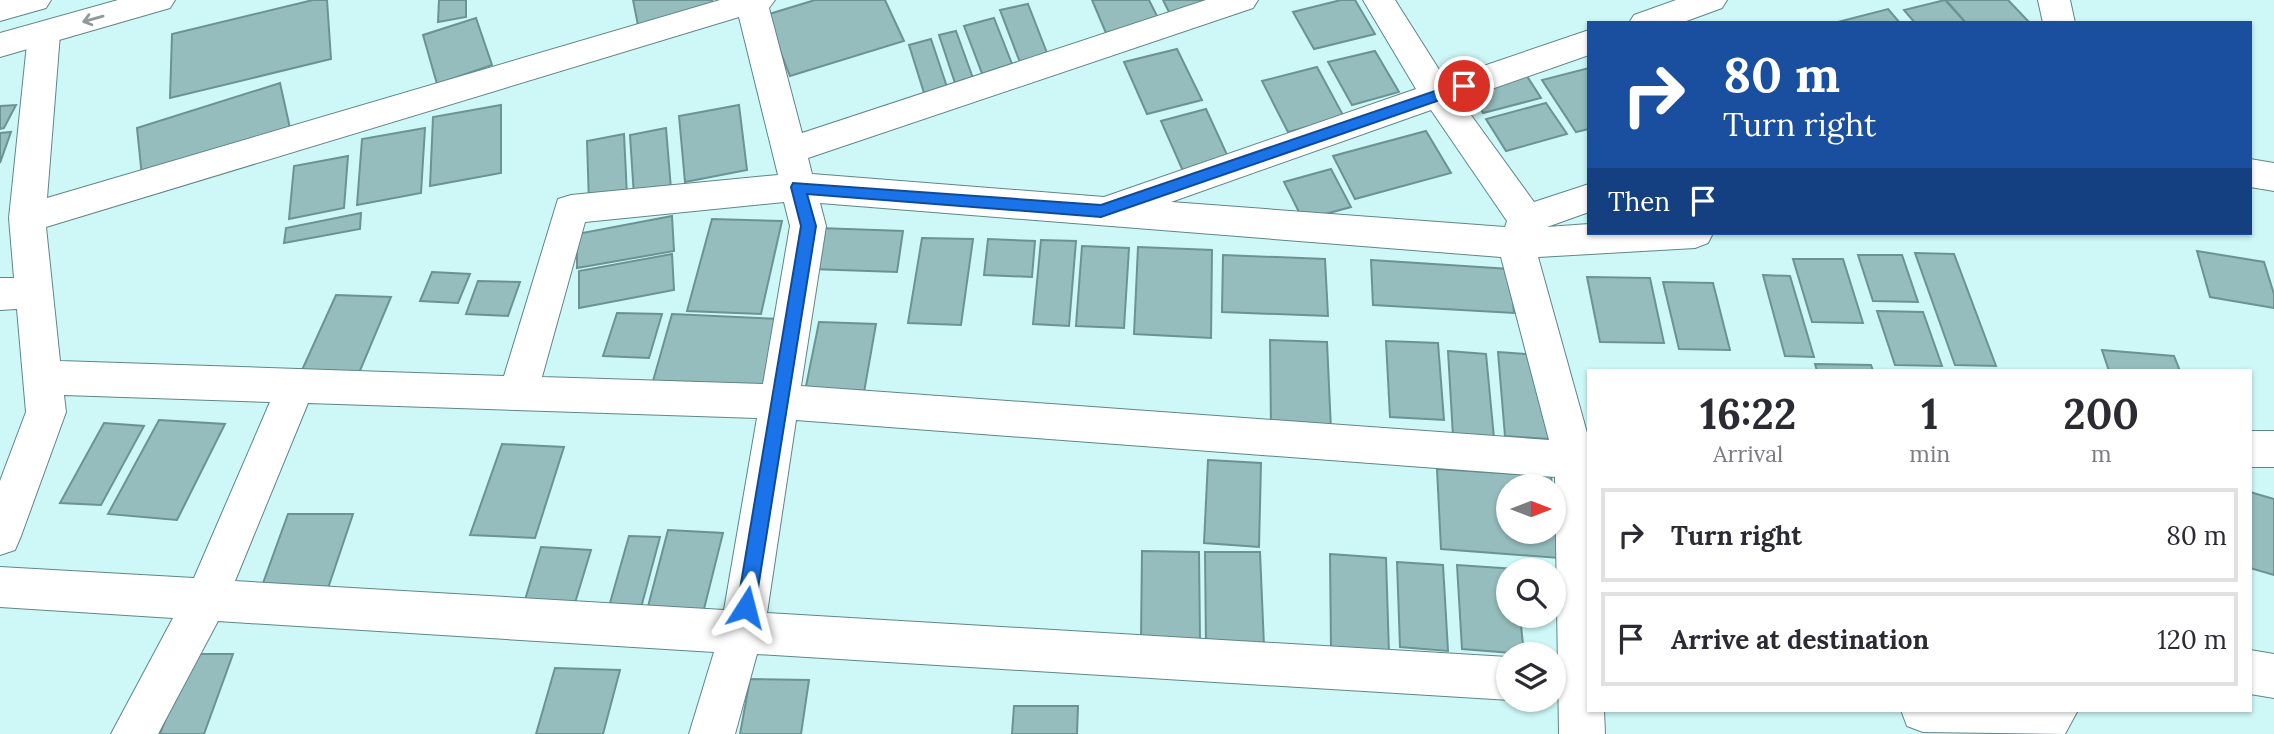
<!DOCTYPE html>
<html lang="en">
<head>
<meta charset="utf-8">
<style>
	:root { --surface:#fff; --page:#f7f7f7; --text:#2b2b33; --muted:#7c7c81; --line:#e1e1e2 }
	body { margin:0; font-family:Lora,serif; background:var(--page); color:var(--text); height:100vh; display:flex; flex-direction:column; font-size:26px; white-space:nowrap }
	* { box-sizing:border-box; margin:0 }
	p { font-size:23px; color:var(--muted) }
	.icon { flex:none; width:38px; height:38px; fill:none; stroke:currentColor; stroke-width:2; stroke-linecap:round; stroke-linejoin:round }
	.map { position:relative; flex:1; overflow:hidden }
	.details { position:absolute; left:1587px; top:369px; width:665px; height:343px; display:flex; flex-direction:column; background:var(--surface); border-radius:0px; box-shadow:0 2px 5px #0004 }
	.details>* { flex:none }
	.guide { position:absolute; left:1587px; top:21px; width:665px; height:214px; border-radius:0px; box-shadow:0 2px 5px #0004; background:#1a4fa0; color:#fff; overflow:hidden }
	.needle { width:46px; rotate:90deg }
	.tools { position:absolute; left:1496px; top:474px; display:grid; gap:14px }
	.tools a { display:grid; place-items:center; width:70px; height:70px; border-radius:50%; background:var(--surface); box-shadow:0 2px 5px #0004; font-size:35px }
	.pin { position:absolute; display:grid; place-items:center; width:60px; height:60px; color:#fff; margin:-30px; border:4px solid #fff; border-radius:50%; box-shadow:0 2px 7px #0007 }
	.me { position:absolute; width:77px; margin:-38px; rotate:9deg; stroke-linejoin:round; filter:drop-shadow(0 0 5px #0008) }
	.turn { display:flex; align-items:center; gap:24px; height:147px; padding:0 21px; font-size:32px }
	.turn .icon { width:91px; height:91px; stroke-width:2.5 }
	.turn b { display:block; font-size:49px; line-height:60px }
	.then { display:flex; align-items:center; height:66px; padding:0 21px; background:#0003; gap:14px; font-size:26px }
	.eta { display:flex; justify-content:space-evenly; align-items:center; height:119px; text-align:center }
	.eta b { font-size:42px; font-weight:700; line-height:49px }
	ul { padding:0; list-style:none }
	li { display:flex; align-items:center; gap:21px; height:94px; margin:0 14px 10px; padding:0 7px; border:4px solid var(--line); border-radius:0px }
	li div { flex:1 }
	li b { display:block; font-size:26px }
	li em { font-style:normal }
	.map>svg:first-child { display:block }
</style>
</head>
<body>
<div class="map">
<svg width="2274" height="734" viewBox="0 0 2274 734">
	<rect width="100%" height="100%" fill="#cef7f7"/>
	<g fill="#95bdbd" stroke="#6c9393" stroke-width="2">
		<polygon points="313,0 327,0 331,59 170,98 172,34"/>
		<polygon points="439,0 466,0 466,17 438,22"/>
		<polygon points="633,0 712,0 714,6 638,25"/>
		<polygon points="815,0 885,0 904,41 790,76 766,15"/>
		<polygon points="1092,0 1149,0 1159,20 1106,33"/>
		<polygon points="1163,0 1213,0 1170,14"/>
		<polygon points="1341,0 1355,0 1375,34 1314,49 1293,12"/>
		<polygon points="1945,0 1966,23 1915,23 1904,10"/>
		<polygon points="1946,0 2008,0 2030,23 1966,23"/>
		<polygon points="1028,4 1049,58 1021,65 1000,10"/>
		<polygon points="1888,9 1900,23 1834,23"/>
		<polygon points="476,18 492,65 437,84 423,35"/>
		<polygon points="994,18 1014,69 983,76 964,26"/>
		<polygon points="956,31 974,81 956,86 939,35"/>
		<polygon points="931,39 948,90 925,96 909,45"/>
		<polygon points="1177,49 1202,100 1147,114 1124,62"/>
		<polygon points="1375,51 1399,92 1352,105 1328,62"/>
		<polygon points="1317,67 1344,117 1288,132 1262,81"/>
		<polygon points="1589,68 1589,129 1576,132 1542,80"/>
		<polygon points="1525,73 1541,98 1483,113 1468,88"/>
		<polygon points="280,83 290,128 142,177 137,128"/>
		<polygon points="1546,103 1567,134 1506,151 1486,119"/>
		<polygon points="16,105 4,128 0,129 0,106"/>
		<polygon points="501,105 501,173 430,186 433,117"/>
		<polygon points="739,105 747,170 685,182 679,116"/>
		<polygon points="1206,109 1229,159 1183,171 1161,121"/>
		<polygon points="425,128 421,193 357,205 362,139"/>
		<polygon points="666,128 671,189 634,196 630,135"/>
		<polygon points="1426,131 1451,173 1355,199 1333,156"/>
		<polygon points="11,132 0,163 0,133"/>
		<polygon points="624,134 627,196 589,203 587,141"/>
		<polygon points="348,156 344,208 289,219 294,166"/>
		<polygon points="1331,169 1351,207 1303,220 1284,182"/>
		<polygon points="361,213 360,229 284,243 286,228"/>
		<polygon points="672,216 674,251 577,268 577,234"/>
		<polygon points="712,219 782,221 761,314 687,311"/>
		<polygon points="819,228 903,231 897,272 811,269"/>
		<polygon points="922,238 973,239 961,325 908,323"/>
		<polygon points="988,239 1035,241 1032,277 984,275"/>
		<polygon points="1041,240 1076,241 1069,326 1033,324"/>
		<polygon points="1082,246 1129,248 1124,328 1076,326"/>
		<polygon points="1138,247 1212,250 1211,338 1134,334"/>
		<polygon points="2197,251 2264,262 2274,294 2274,308 2210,297"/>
		<polygon points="1915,253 1954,254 1996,366 1955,365"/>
		<polygon points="672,254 674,290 579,308 579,271"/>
		<polygon points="1223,255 1325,259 1328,316 1222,312"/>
		<polygon points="1858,255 1902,255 1918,302 1873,301"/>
		<polygon points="1793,259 1843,259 1863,323 1812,322"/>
		<polygon points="1371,260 1510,269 1514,313 1373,305"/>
		<polygon points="432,272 470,274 458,303 420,301"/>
		<polygon points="1763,275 1790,276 1814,357 1785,356"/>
		<polygon points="1587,277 1650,278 1664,343 1600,342"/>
		<polygon points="478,281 520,282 508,316 466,314"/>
		<polygon points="1663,282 1713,283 1730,350 1679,349"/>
		<polygon points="336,295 391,297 359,373 302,370"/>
		<polygon points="1877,311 1923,312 1942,366 1895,365"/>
		<polygon points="617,313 662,314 649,358 603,356"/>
		<polygon points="672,314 781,319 765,392 651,388"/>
		<polygon points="819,322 876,324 863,398 804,396"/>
		<polygon points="1270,340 1327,342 1331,430 1271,428"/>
		<polygon points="1386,341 1438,343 1444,420 1390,417"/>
		<polygon points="2102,350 2174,356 2180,371 2109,371"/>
		<polygon points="1448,351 1486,354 1494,438 1453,436"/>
		<polygon points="1498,352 1540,355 1549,439 1505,436"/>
		<polygon points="1815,364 1871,365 1873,371 1817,371"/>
		<polygon points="159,420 225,424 177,520 108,514"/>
		<polygon points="104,423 144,426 101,505 60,503"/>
		<polygon points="502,444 564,447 535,538 470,535"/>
		<polygon points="1208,460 1261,463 1259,547 1204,543"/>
		<polygon points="1437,469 1551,476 1552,486 1508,486 1508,532 1554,532 1554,507 1559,558 1441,549"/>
		<polygon points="2250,492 2274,499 2274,575 2250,568"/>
		<polygon points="288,514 353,514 325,597 258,597"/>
		<polygon points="668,530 723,533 701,621 645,618"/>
		<polygon points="629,536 660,537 638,619 606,617"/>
		<polygon points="541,547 591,550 571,616 521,613"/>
		<polygon points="1142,551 1199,552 1200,640 1141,640"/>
		<polygon points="1205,552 1260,552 1264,646 1206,646"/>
		<polygon points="1330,554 1386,558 1389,654 1331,649"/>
		<polygon points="1397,562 1443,565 1448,651 1400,647"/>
		<polygon points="1457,565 1516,569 1508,570 1508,616 1520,616 1524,654 1462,649"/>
		<polygon points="191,654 233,654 204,734 160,734"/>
		<polygon points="555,668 620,670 603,734 536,734"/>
		<polygon points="750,679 809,680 801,734 740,734"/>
		<polygon points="1014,706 1078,706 1077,734 1012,734"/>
	</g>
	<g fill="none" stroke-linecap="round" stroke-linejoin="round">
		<g stroke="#608686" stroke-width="2">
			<g id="minor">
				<path d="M720,0h55l-6,8 33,125 404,-133h52l-5,8 -445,150 4,16 292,23 312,-108 -53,-89h32l50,79 144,-49v25l-129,45 74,102 55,-18v28l-42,15 42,-3v9h124l-5,10 -13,5 -157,9 51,183v270h15l1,24h-46l-4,-257 -759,-57 -29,193 741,44 2,43 -753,-46 -22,80h-46l25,-82 -496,-31 -60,113h-47l62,-116 -173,-11v-40l194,11 76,-176 -206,-7 2,17 -45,124 -6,14 -15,5v-74l26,-69 -9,-103 -17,1v-32h14l-5,-60 19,-184 5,-8 11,-4 11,4 5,8 -13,164zM739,17l39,158 -207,20 -13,4 -54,177 -444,-15 -14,-134zM1431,110l76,111 -2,6 -334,-25zM784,202l6,24 -27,158 -221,-7 43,-155zM820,203l681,54 48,183 -748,-54 25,-160zM308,403l449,15 -33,192 -489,-29z"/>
				<polygon points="1676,0 1727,0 1722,8 1681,23 1629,23 1634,15"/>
				<polygon points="2038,0 2070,0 2075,23 2043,23"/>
				<polygon points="2250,159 2274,163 2274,191 2250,187"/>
				<rect x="2250" y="431" width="24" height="36"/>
				<polygon points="2250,650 2274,654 2274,698 2250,694"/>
				<polygon points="1901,710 2078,710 2065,734 1923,732 1907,726"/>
			</g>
		</g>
		<g stroke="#608686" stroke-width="2">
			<g id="primary">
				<polygon points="0,0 51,0 46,8 0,21"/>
				<polygon points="118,0 175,0 170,8 0,57 0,33"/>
			</g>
		</g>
		<use href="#minor" fill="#fff" fill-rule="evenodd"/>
		<use href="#primary" fill="#fff" fill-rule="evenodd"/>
	</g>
	<defs><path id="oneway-shaft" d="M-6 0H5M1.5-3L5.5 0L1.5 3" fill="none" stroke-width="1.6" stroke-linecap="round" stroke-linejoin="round" transform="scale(1.75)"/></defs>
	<use stroke="#909898" href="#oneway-shaft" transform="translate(93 19) rotate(164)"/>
	<polygon fill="#1a73e8" stroke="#114b97" stroke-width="2" points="1464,81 1471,86 1469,90 1101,217 807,194 816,226 755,607 752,613 746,615 740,613 737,607 801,226 791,187 793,183 1101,205"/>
</svg>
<div class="tools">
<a><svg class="needle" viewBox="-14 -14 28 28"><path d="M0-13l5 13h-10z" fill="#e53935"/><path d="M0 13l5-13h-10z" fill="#7c7c81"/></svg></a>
<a><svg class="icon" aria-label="search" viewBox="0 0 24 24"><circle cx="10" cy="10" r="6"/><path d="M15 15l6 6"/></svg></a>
<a><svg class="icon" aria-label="layers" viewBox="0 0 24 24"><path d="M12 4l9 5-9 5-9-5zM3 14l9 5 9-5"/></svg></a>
</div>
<div class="pin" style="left:1464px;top:86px;background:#d93025"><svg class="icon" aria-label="arrive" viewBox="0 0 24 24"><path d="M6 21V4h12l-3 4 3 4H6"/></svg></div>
<svg class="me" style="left:746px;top:607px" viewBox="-20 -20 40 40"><path d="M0-17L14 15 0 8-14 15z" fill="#1a73e8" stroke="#fff" stroke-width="4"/></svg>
<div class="guide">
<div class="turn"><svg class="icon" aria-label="right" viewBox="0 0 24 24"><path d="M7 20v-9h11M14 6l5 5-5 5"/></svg><div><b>80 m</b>Turn right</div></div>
<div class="then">Then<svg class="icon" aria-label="arrive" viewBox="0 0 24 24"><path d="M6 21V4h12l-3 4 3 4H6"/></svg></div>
</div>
<section class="details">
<div class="eta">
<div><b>16:22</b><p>Arrival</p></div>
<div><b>1</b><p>min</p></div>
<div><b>200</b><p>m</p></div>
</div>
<ul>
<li><svg class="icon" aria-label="right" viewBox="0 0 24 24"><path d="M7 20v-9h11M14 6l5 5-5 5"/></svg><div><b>Turn right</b></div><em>80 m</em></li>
<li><svg class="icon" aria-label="arrive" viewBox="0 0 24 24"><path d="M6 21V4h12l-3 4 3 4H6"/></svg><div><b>Arrive at destination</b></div><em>120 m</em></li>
</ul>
</section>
</div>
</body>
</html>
